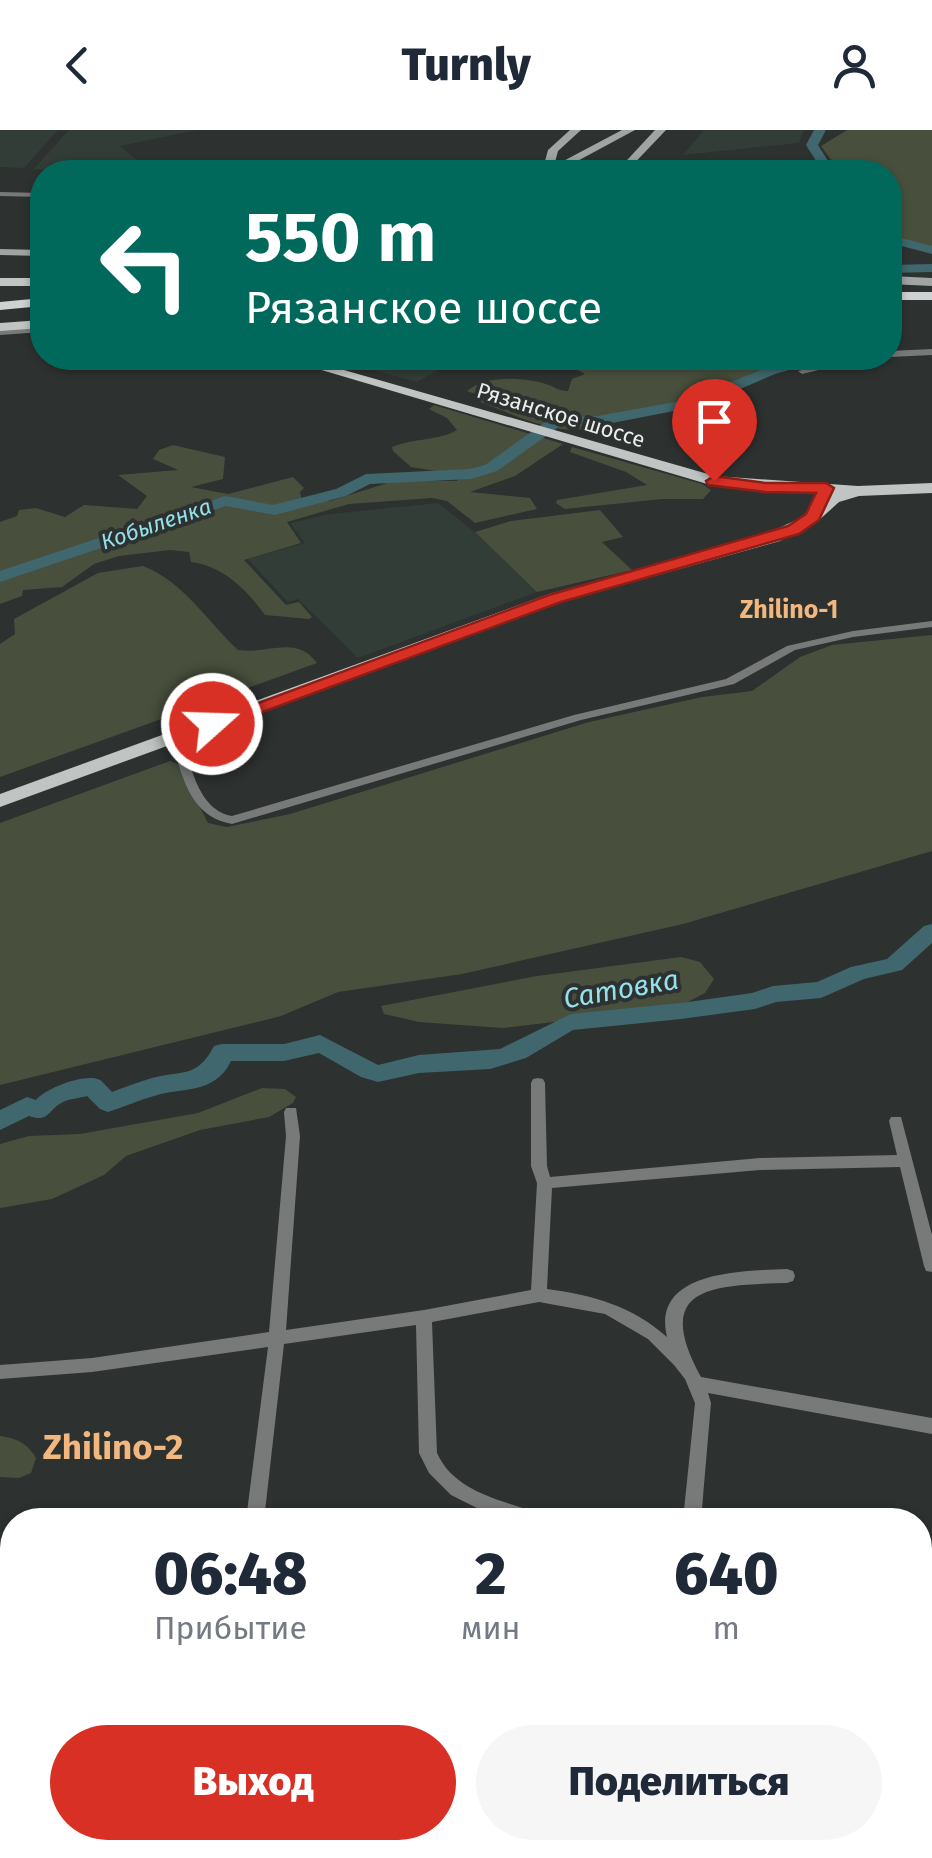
<!DOCTYPE html>
<html lang="ru">
<head>
<meta charset="utf-8">
<style>
	:root { --surface:#fff; --page:#f6f6f7; --text:#1f2937; --muted:#747a83; --accent:#d93025 }
	body { margin:0; font-family:"Fira Sans",sans-serif; background:var(--page); color:var(--text); height:100vh; display:flex; flex-direction:column; font-size:38px; white-space:nowrap }
	* { box-sizing:border-box; margin:0 }
	p { font-size:32px; color:var(--muted) }
	.icon { flex:none; width:55px; height:55px; fill:none; stroke:currentColor; stroke-width:2; stroke-linecap:round; stroke-linejoin:round }
	.map { position:relative; flex:1; overflow:hidden }
	.details { position:absolute; left:0px; top:1378px; width:932px; height:352px; display:flex; flex-direction:column; background:var(--surface); border-radius:40px 40px 0 0; box-shadow:0 2px 8px #0004 }
	.details>* { flex:none }
	.top-card { position:absolute; left:30px; top:30px; width:872px; height:210px; border-radius:40px; box-shadow:0 2px 8px #0004; background:#00695c; color:#fff; overflow:hidden }
	.pin { position:absolute; display:grid; place-items:center; width:85px; height:85px; color:#fff; margin:-102px -42px; border-radius:50% 50% 50% 0; rotate:-45deg; box-shadow:0 0 10px #0007 }
	.pin .icon { rotate:45deg }
	.me { position:absolute; width:110px; margin:-55px; rotate:70deg; stroke-linejoin:round; filter:drop-shadow(0 0 8px #0008) }
	.turn { display:flex; align-items:center; gap:35px; height:210px; padding:0 50px; font-size:45px }
	.turn .icon { width:130px; height:130px; stroke-width:2.5 }
	.turn b { display:block; font-size:70px; line-height:85px }
	.eta { display:flex; justify-content:space-evenly; align-items:center; height:170px; text-align:center }
	.eta b { font-size:60px; font-weight:800; line-height:70px }
	.cta { display:flex; gap:20px; margin-top:auto; padding:20px 50px }
	.cta a { flex:1; height:115px; border-radius:60px; background:var(--accent); color:#fff; font-size:40px; font-weight:800; line-height:115px; text-align:center }
	.cta a+a { background:var(--page); color:var(--text) }
	header { display:flex; justify-content:space-between; align-items:center; height:130px; padding:0 50px; background:var(--surface); font-size:45px; font-weight:800 }
	.map>svg:first-child { display:block }
</style>
</head>
<body>
<header><svg class="icon" aria-label="back" viewBox="0 0 24 24"><path d="M15 5l-7 7 7 7"/></svg>Turnly<svg class="icon" aria-label="person" viewBox="0 0 24 24"><circle cx="12" cy="8" r="4"/><path d="M4 21q1-7 8-7t8 7"/></svg></header>
<div class="map">
<svg width="932" height="1728" viewBox="0 0 932 1728">
	<rect width="100%" height="100%" fill="#2d312f"/>
	<g fill="#323d38">
		<polygon points="0,0 58,0 24,38 0,37"/>
		<polygon points="69,0 197,0 120,16 139,32 89,42 34,39"/>
		<polygon points="704,0 804,0 799,13 683,25"/>
		<polygon points="374,228 471,228 447,235 417,252 358,236"/>
		<polygon points="438,373 475,402 537,462 358,528 298,469 288,472 248,429 305,413 290,393 330,384"/>
	</g>
	<g fill="#48503d">
		<polygon points="847,0 932,0 932,117 890,106 890,42 840,42 821,16"/>
		<path d="M557,228h257l-48,11 -58,28 -119,21 7,8c-36,13 -82,-12 -116,-24l-2,-7 -11,-4c19,-16 55,-14 79,-7 9,3 12,7 22,7l4,-12 13,-5z"/>
		<path d="M434,275l129,39 -48,32 -45,16 60,6 7,11 -62,14 -28,-22 -15,-3 -83,6 -62,18 14,21 -57,17 42,45 13,-3 13,15 -3,2 -44,-4c-19,-26 -42,-49 -74,-53l-2,-10 -19,-2 -51,6 -25,8 -32,23 -39,3 -1,6 -22,8v-82l17,-6 2,-6 17,-2 29,9 19,-12 53,4 10,-13 -29,-21 60,-5 -25,-11 6,-9 14,-5 52,12 -2,22 -32,8 37,7 65,-17 11,11 -4,4 2,9h28l64,-20h63l3,-4 -6,-3 -43,-7 -18,-16 -1,-4c21,-9 47,-6 65,-17l-10,-12 -18,-9z"/>
		<polygon points="572,317 702,354 711,360 703,369 662,369 565,379 556,373 557,370 647,355 626,342 570,322"/>
		<polygon points="600,380 623,407 602,412 632,440 537,462 475,402 511,391"/>
		<path d="M143,436c41,16 64,55 95,84 29,5 58,-16 79,13l-317,114v-133l15,-10 -1,-15 84,-46z"/>
		<polygon points="932,505 932,721 683,794 462,844 338,862 281,886 0,955 0,693 170,631 178,634 208,693 227,697 290,684 589,592 702,567 752,561 800,527 832,515"/>
		<polygon points="681,827 700,832 714,849 705,863 678,877 503,898 419,892 384,884 381,876 537,846"/>
		<polygon points="262,958 285,959 296,967 293,973 269,987 200,1000 126,1026 104,1045 52,1069 0,1078 0,1014 29,1006 80,1004 198,983"/>
		<path d="M0,1306c18,3 27,7 36,22l-5,15 -12,5 -19,-1z"/>
		<polygon points="0,1686 12,1688 12,1718 212,1718 284,1728 0,1728"/>
	</g>
	<g fill="none" stroke-linecap="round" stroke-linejoin="round">
		<g fill="#3f676d" fill-rule="evenodd">
			<polygon points="814,0 826,0 818,15 835,42 823,42 806,15"/>
			<polygon points="890,105 932,116 932,124 890,113"/>
			<polygon points="932,134 932,142 890,143 890,135"/>
			<polygon points="808,228 831,228 775,244 724,266 720,272 597,296 560,296 497,341 471,349 370,354 346,366 275,385 226,376 0,452 0,441 225,366 273,375 336,359 366,344 470,339 485,335 551,288 597,286 709,266 712,260 765,238"/>
			<path d="M932,794v19l-30,27 -38,9 -43,19 -45,4 -21,7 -74,10 -108,11 -47,28 -36,11 -71,4 -41,9 -17,-5 -42,-24 -35,8h-53c-16,34 -50,26 -77,35 -15,4 -30,11 -46,16l-8,-3 -13,-13c-7,2 -18,3 -24,6 -16,8 -13,21 -34,14l-29,14v-20l27,-13 9,3c8,-11 50,-28 64,-20 1,0 11,11 12,12 13,-5 26,-10 40,-14 29,-8 45,1 62,-32l8,-2h62l36,-9 58,30 41,-10 81,-6 71,-35 110,-11 71,-10 21,-7 44,-4 34,-15 36,-8 37,-33z"/>
		</g>
		<g fill="#787a79" fill-rule="evenodd">
			<polygon points="0,62 42,63 42,67 0,66"/>
			<polygon points="42,196 42,202 0,205 0,199"/>
			<polygon points="932,219 932,225 890,227 890,221"/>
			<polygon points="854,228 868,228 802,244 798,241"/>
			<path d="M932,491v6l-79,10 -58,13 -61,34 -153,36 -349,104c-44,-8 -49,-49 -62,-86l6,-4 6,4c9,28 16,72 50,78l342,-101 152,-36 61,-33 66,-15z"/>
			<path d="M538,948l5,1 2,4 2,83 3,11 210,-19 137,-3 -8,-34 2,-4h10l31,118v37l-6,-1 -2,-5 -24,-99 -140,3 -208,18 -5,101c46,6 85,17 120,48 -16,-67 77,-66 120,-68l6,2 2,5 -2,5 -6,2c-75,2 -136,3 -86,94l231,41v16l-224,-41 3,10 -10,117h-18l12,-117 -10,-24 -11,-14 -26,-26 -43,-25 -66,-12 -107,20 5,131c18,40 66,47 103,61l3,6h-33l-29,-10 -30,-15 -22,-22 -10,-20 -3,-128 -132,19 -20,176h-18l22,-173 -176,25 -92,7v-14l92,-7 177,-26 17,-196 -2,-24 2,-4h10l4,28 -14,194 138,-20 107,-20 6,-107 -6,-17v-83l2,-4z"/>
			<polygon points="920,1453 932,1455 932,1473 920,1471"/>
			<polygon points="0,1467 12,1469 12,1487 0,1485"/>
			<polygon points="920,1655 932,1658 932,1678 920,1675"/>
			<polygon points="0,1664 12,1666 12,1686 0,1684"/>
			<polygon points="293,1718 324,1718 331,1721 334,1728 302,1728 296,1725"/>
		</g>
		<g fill="#a0a4a3" fill-rule="evenodd">
			<polygon points="570,0 581,0 558,21 554,36 622,0 635,0 557,42 542,42 548,20"/>
			<polygon points="655,0 666,0 626,42 616,42"/>
			<polygon points="0,119 42,120 42,126 0,125"/>
			<polygon points="890,146 932,148 932,156 890,154"/>
		</g>
		<g fill="#c0c4c3" fill-rule="evenodd">
			<rect x="0" y="148" width="42" height="8"/>
			<polygon points="42,190 42,198 0,201 0,193"/>
			<polygon points="281,228 302,228 715,346 858,356 932,353 932,363 859,366 839,372 817,392 780,411 561,472 0,677 0,664 549,464 768,403 805,386 832,364 714,356"/>
		</g>
		<g fill="#ced2d2" fill-rule="evenodd">
			<rect x="890" y="162" width="42" height="8"/>
			<polygon points="42,168 42,176 0,180 0,172"/>
		</g>
	</g>
	<polygon fill="#d93025" stroke="#8d1f18" stroke-width="2.5" points="714,346 765,353 826,353 834,358 819,390 799,404 561,472 219,598 212,600 202,594 549,465 788,396 806,384 816,363 765,362 708,355 706,351"/>
	<g text-anchor="middle" dominant-baseline="central" stroke-width="8" stroke-linejoin="round" paint-order="stroke">
		<g font-size="22" fill="#eceeed" stroke="#2d312f">
			<text transform="translate(561 285) rotate(17)">Рязанское шоссе</text>
		</g>
		<g font-size="22" font-style="italic" fill="#95e1eb" stroke="#2d312f">
			<text transform="translate(156 394) rotate(-19)">Кобыленка</text>
		</g>
		<g font-size="25" font-weight="bold" fill="#f2b77e" stroke="#2d312f">
			<text x="789" y="480">Zhilino-1</text>
		</g>
		<g font-size="28" font-style="italic" fill="#95e1eb" stroke="#2d312f">
			<text transform="translate(621 859) rotate(-10)">Сатовка</text>
		</g>
		<g font-size="35" font-weight="bold" fill="#f2b77e" stroke="#2d312f">
			<text x="113" y="1317">Zhilino-2</text>
		</g>
	</g>
</svg>
<div class="pin" style="left:714px;top:351px;background:#d93025"><svg class="icon" aria-label="arrive" viewBox="0 0 24 24"><path d="M6 21V4h12l-3 4 3 4H6"/></svg></div>
<svg class="me" style="left:212px;top:594px" viewBox="-20 -20 40 40"><circle r="17" fill="#d93025" stroke="#fff" stroke-width="3"/><path d="M0-11L8 9 0 5-8 9z" fill="#fff"/></svg>
<div class="top-card">
<div class="turn"><svg class="icon" aria-label="left" viewBox="0 0 24 24"><path d="M17 20v-9H6M10 6l-5 5 5 5"/></svg><div><b>550 m</b>Рязанское шоссе</div></div>
</div>
<section class="details">
<div class="eta">
<div><b>06:48</b><p>Прибытие</p></div>
<div><b>2</b><p>мин</p></div>
<div><b>640</b><p>m</p></div>
</div>
<div class="cta"><a>Выход</a><a>Поделиться</a></div>
</section>
</div>
</body>
</html>
